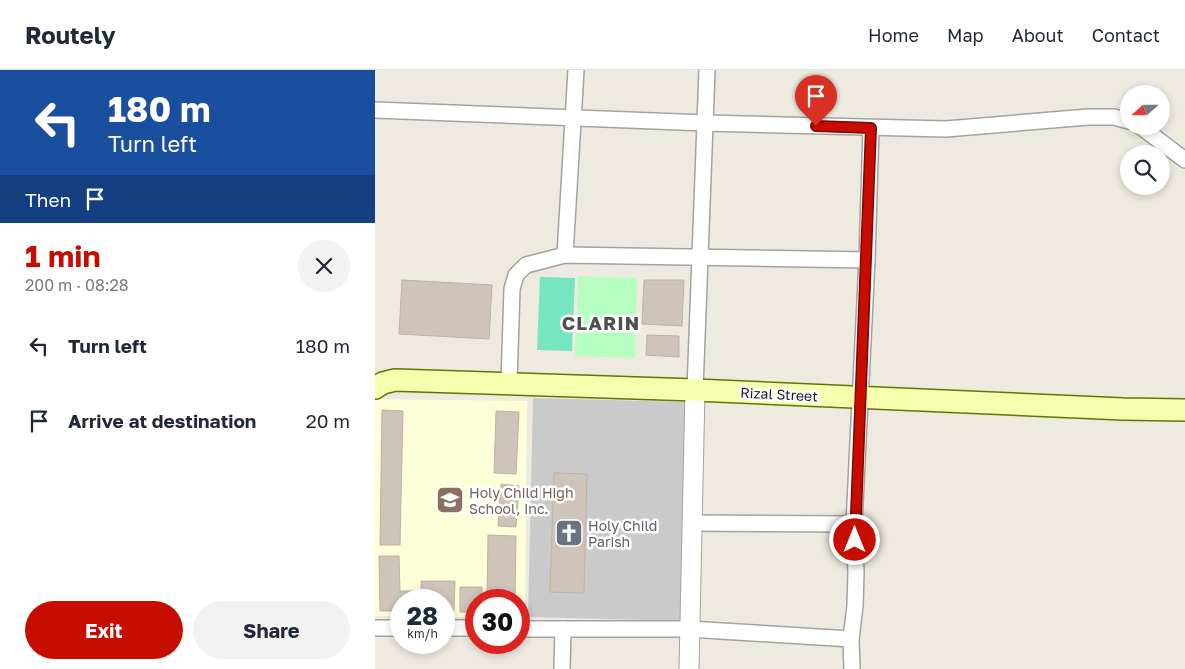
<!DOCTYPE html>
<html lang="en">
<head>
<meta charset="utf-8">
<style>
	:root { --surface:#fff; --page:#f2f2f3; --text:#1f2937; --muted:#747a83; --line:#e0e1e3; --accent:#c70c00 }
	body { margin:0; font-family:"Golos Text",sans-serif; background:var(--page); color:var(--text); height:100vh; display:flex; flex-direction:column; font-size:19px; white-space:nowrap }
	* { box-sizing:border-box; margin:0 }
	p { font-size:16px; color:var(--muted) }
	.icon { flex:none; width:28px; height:28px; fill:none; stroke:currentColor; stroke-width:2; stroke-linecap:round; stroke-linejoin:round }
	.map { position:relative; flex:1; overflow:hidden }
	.side { display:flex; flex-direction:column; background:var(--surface); width:375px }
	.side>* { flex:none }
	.banner { background:#1a4fa0; color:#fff; overflow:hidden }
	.needle { width:32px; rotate:249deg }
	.fabs { position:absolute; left:745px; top:15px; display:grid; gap:10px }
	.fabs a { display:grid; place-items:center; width:50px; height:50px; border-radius:50%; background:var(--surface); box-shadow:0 2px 8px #0003; font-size:25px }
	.speed { position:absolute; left:15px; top:519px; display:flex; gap:10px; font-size:25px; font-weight:700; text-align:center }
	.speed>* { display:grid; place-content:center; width:65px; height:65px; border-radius:50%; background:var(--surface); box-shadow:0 2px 8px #0003; line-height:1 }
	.speed small { font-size:12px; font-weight:400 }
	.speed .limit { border:8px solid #d22; background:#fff; color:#111 }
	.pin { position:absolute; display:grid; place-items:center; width:42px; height:42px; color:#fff; margin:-51px -21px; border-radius:50% 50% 50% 0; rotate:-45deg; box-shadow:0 0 5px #0007 }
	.pin .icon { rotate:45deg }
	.me { position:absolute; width:55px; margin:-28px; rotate:0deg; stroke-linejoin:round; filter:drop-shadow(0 0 4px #0008) }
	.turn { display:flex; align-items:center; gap:18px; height:105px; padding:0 25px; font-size:22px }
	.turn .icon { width:65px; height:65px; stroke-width:2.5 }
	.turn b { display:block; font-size:35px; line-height:42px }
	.then { display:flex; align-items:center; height:48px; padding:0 25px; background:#0003; gap:10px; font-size:19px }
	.round { display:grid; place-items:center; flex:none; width:52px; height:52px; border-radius:26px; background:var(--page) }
	.headline { display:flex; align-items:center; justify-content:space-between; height:85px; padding:0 25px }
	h1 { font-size:30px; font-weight:700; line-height:38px; color:var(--accent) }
	.primary-button { display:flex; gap:10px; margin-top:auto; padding:10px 25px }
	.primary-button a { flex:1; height:58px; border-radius:30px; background:var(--accent); color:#fff; font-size:20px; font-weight:700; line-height:58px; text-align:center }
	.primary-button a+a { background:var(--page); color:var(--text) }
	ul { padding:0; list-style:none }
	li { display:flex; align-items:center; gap:15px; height:75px; padding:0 25px }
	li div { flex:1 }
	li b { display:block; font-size:19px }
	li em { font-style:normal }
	header { display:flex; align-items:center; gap:30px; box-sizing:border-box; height:70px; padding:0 25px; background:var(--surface); border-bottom:1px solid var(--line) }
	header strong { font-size:24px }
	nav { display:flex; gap:28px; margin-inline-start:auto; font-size:18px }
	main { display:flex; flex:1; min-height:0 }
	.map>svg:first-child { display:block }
</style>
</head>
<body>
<header>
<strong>Routely</strong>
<nav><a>Home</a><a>Map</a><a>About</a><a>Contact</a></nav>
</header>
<main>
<section class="side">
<div class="banner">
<div class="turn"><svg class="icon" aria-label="left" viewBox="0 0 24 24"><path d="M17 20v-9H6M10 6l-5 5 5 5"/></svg><div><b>180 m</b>Turn left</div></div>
<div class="then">Then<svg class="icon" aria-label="arrive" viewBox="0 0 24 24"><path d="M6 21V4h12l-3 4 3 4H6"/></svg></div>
</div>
<div class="headline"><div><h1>1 min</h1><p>200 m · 08:28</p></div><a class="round"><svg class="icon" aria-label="close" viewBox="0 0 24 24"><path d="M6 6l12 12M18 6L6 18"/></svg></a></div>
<ul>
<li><svg class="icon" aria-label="left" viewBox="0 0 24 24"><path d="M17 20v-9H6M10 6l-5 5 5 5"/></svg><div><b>Turn left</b></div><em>180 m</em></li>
<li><svg class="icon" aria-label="arrive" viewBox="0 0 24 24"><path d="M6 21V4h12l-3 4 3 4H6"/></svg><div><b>Arrive at destination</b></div><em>20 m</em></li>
</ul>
<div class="primary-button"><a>Exit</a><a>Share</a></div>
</section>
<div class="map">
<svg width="810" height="599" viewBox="0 0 810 599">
	<rect width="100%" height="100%" fill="#eeeae0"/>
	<polygon fill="#fdffd8" points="0,329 152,331 150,548 144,548 144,530 101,530 101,547 69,547 69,530 26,530 26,546 0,546"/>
	<polygon fill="#cacaca" points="158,328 312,332 307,551 153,547"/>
	<polygon fill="#b7fec1" points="203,206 262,208 260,288 200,286"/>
	<polygon fill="#75e6c1" points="165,207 200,208 197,281 162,280"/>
	<g fill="#cec4b9" stroke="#c1b1a1">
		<polygon points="27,210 117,215 114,269 24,264"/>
		<polygon points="269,210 309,210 307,256 267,254"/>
		<polygon points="272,265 304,266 304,287 271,285"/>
		<polygon points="7,340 28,341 25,475 5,475"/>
		<polygon points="121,341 144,342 141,404 119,403"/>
		<polygon points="179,403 212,404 209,523 175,522"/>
		<polygon points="126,414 144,416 141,457 123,456"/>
		<polygon points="113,465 141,466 140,530 112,530"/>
		<polygon points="4,486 24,486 25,521 41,521 41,530 26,530 26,541 5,541"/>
		<polygon points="46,511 80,511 79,541 69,541 69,530 46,530"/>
		<polygon points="85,517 107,517 107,530 101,530 101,542 85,542"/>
	</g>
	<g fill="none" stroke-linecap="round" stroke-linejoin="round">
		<g stroke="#a3a3a3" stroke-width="18">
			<g id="minor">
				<polyline points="0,40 330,53 571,59 713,47 739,47 754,51"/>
				<polyline points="765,56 810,90"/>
				<polyline points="190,185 201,0"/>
				<polyline points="134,313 137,219 141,205 151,195 190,185 492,190"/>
				<polyline points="320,320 332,0"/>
				<polyline points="317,453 479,454"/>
				<polyline points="0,558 26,558"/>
				<polyline points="69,558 101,558"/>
				<polyline points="144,559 314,559 476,569"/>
				<polyline points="187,599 188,559"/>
				<polyline points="477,599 476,569 480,536 481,502 479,454 492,190 496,58"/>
			</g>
		</g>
		<g stroke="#a3a3a3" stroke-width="21">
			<polyline id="tertiary" points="314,599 320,320"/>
		</g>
		<g stroke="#617500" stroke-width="24">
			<polyline id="secondary" points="0,318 8,313 20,310 320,320 748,339 810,340"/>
		</g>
		<use href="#minor" stroke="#fff" stroke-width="15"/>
		<use href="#tertiary" stroke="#fff" stroke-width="19"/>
		<use href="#secondary" stroke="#f6ffad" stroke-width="21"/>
	</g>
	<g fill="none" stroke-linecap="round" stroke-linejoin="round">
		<g stroke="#810800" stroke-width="12">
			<polyline id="route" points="441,56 496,58 480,470"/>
		</g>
		<use href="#route" stroke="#c70c00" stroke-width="9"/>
	</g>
	<defs>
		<g id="school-square" transform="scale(1.4375)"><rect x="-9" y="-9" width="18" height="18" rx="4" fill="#8d6e63" stroke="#fff"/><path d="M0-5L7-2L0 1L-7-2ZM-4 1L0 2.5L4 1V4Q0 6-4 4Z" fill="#fff"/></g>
		<g id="church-square" transform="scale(1.4375)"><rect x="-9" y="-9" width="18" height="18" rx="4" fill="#6b7280" stroke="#fff"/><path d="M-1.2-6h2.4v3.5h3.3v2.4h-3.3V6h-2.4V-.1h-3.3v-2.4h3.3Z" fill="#fff"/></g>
	</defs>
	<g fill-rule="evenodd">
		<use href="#school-square" x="75" y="430"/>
		<use href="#church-square" x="194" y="463"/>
	</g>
	<g text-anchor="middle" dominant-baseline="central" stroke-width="5" stroke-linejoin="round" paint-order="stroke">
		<g font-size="14" fill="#1c1c1c" stroke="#fff">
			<text transform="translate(404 324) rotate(3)">Rizal Street</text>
		</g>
		<g font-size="14" fill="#785e54" stroke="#fff" text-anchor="start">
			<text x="94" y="422">Holy Child High<tspan x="94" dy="16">School, Inc.</tspan></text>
		</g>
		<g font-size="14" fill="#5b616d" stroke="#fff" text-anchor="start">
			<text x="213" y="455">Holy Child<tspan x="213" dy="16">Parish</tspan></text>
		</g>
		<g font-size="19" font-weight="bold" letter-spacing="1" fill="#4f4f4f" stroke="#fff">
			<text x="226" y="252">CLARIN</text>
		</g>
	</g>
</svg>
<div class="fabs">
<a><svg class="needle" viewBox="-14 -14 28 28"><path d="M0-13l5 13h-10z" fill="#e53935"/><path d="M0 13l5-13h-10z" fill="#747a83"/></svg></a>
<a><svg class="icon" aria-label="search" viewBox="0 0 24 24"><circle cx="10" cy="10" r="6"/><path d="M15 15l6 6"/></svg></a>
</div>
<div class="speed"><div>28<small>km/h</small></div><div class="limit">30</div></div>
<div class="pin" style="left:441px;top:56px;background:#d93025"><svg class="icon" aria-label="arrive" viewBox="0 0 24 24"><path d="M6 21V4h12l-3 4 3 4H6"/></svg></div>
<svg class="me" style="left:480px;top:470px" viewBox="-20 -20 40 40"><circle r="17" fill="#c70c00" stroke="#fff" stroke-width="3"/><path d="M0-11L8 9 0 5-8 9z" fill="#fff"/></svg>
</div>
</main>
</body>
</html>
